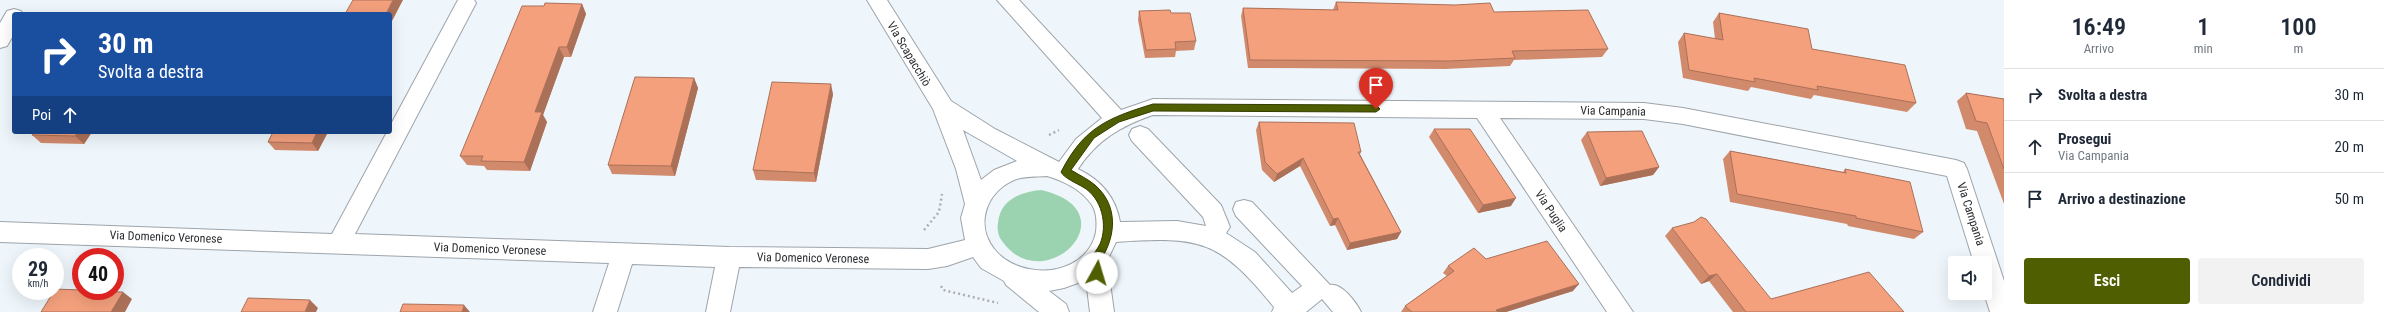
<!DOCTYPE html>
<html lang="it">
<head>
<meta charset="utf-8">
<style>
	:root { --surface:#fff; --page:#f2f2f3; --text:#1f2937; --muted:#747a83; --line:#e0e1e3; --accent:#4f5e00 }
	body { margin:0; font-family:"Roboto Condensed",sans-serif; background:var(--page); color:var(--text); height:100vh; display:flex; flex-direction:column; font-size:15px; white-space:nowrap }
	* { box-sizing:border-box; margin:0 }
	p { font-size:13px; color:var(--muted) }
	.icon { flex:none; width:22px; height:22px; fill:none; stroke:currentColor; stroke-width:2; stroke-linecap:round; stroke-linejoin:round }
	.map { position:relative; flex:1; overflow:hidden }
	.sheet { display:flex; flex-direction:column; background:var(--surface); width:380px }
	.sheet>* { flex:none }
	.hud { position:absolute; left:12px; top:12px; width:380px; height:122px; border-radius:4px; box-shadow:0 4px 16px #0002; background:#1a4fa0; color:#fff; overflow:hidden }
	.controls { position:absolute; left:1948px; top:256px; display:grid; gap:8px }
	.controls a { display:grid; place-items:center; width:44px; height:44px; border-radius:4px; background:var(--surface); box-shadow:0 4px 16px #0002; font-size:20px }
	.speed { position:absolute; left:12px; top:248px; display:flex; gap:8px; font-size:20px; font-weight:700; text-align:center }
	.speed>* { display:grid; place-content:center; width:52px; height:52px; border-radius:50%; background:var(--surface); box-shadow:0 4px 16px #0002; line-height:1 }
	.speed small { font-size:10px; font-weight:400 }
	.speed .limit { border:6px solid #d22; background:#fff; color:#111 }
	.pin { position:absolute; display:grid; place-items:center; width:34px; height:34px; color:#fff; margin:-41px -17px; border-radius:50% 50% 50% 0; rotate:-45deg; box-shadow:0 0 4px #0007 }
	.pin .icon { rotate:45deg }
	.me { position:absolute; width:44px; margin:-22px; rotate:6deg; stroke-linejoin:round; filter:drop-shadow(0 0 3px #0008) }
	.turn { display:flex; align-items:center; gap:14px; height:84px; padding:0 20px; font-size:18px }
	.turn .icon { width:52px; height:52px; stroke-width:2.5 }
	.turn b { display:block; font-size:28px; line-height:34px }
	.then { display:flex; align-items:center; height:38px; padding:0 20px; background:#0003; gap:8px; font-size:15px }
	.eta { display:flex; justify-content:space-evenly; align-items:center; height:68px; text-align:center }
	.eta b { font-size:24px; font-weight:600; line-height:28px }
	.action { display:flex; gap:8px; margin-top:auto; padding:8px 20px }
	.action a { flex:1; height:46px; border-radius:4px; background:var(--accent); color:#fff; font-size:16px; font-weight:600; line-height:46px; text-align:center }
	.action a+a { background:var(--page); color:var(--text) }
	ul { padding:0; list-style:none }
	li { display:flex; align-items:center; gap:12px; height:52px; padding:0 20px; border-top:1px solid var(--line) }
	li div { flex:1 }
	li b { display:block; font-size:15px }
	li em { font-style:normal }
	main { display:flex; flex:1; min-height:0 }
	.map>svg:first-child { display:block }
</style>
</head>
<body>
<main>
<div class="map">
<svg width="2004" height="312" viewBox="0 0 2004 312">
	<rect width="100%" height="100%" fill="#eef6fc"/>
	<path fill="#9bd3b1" d="M1041,190c92,21 3,111 -39,51 -4,-5 -5,-12 -4,-18 2,-23 22,-31 43,-33z"/>
	<g fill="none" stroke-linecap="round" stroke-linejoin="round">
		<g stroke="#9da4aa" stroke-width="2">
			<g id="minor">
				<path d="M458,0h16l2,3 -121,231 374,13 199,2 37,-9 -4,-22 4,-14 -9,-35 -23,-60 -66,-109h20l64,101 44,28 64,33 17,-23 26,-21 -105,-118h22l102,110 32,-11 491,4 39,5 273,52 8,3 3,6 37,112v31h-14l-6,-19 1,-30h-11l-27,-87 -264,-52 -39,-5 -144,-1 133,194h-26l-130,-194 -324,-3c-32,11 -56,25 -75,54 23,11 38,29 42,53l57,-1 29,5 -3,-9 -71,-76 -3,-6 3,-6 8,-3 8,3 73,76 9,22 -4,6 29,19 37,41 10,-7 -66,-70 -3,-7 3,-7 8,-2 8,2 78,83c12,-2 26,17 31,27h-28l-11,-13 -16,13h-34l2,-5c-55,-67 -72,-71 -158,-65l-9,19 7,51h-24l-4,-32 -22,8 -15,3 17,13 3,8h-30l-33,-27 -2,-4 -23,-13 -8,-11 -26,9 -19,3 -189,-2 -9,45h-24l9,-45 -83,-3 -15,48h-24l16,-49 -609,-21v-20l332,12 55,-102h3v-6zM963,130l54,31 -23,9 -13,10zM1047,176c17,5 35,14 45,29 5,8 5,18 4,27 -6,30 -38,43 -67,37 -12,-2 -26,-9 -34,-19 -20,-24 -10,-57 19,-70 10,-4 22,-3 33,-4z"/>
				<polygon points="14,9 21,11 23,14 14,14 14,34 7,46 0,48 0,23 7,11"/>
			</g>
		</g>
		<g stroke="#a9afb4" stroke-width="2.5" stroke-dasharray="2 3" stroke-linecap="butt">
			<polyline points="1049,135 1059,130"/>
			<polyline points="924,230 939,212 942,194"/>
			<polyline points="941,286 943,290 998,303"/>
		</g>
		<use href="#minor" fill="#fff" fill-rule="evenodd"/>
	</g>
	<g fill="#d28a6c">
		<polygon points="1336,2 1494,12 1608,49 1602,57 1514,60 1510,66 1445,69 1248,68 1241,16 1243,8 1333,10"/>
		<polygon points="582,4 586,14 571,57 564,57 543,115 547,122 530,171 487,170 484,166 467,165 460,156 544,6"/>
		<polygon points="1139,11 1171,13 1196,41 1194,50 1176,51 1175,57 1145,58 1138,20"/>
		<polygon points="1719,13 1812,49 1916,103 1907,112 1814,95 1811,99 1751,87 1748,91 1683,78 1678,42 1684,33 1715,39 1713,22"/>
		<polygon points="694,78 698,88 675,176 612,174 608,165"/>
		<polygon points="1966,93 2004,99 2004,204 1977,131 1966,129 1957,101"/>
		<polygon points="833,94 816,182 756,180 753,170"/>
		<polygon points="1259,122 1361,152 1360,154 1401,232 1397,239 1347,250 1335,225 1330,226 1300,166 1274,182 1262,170 1256,130"/>
		<polygon points="1434,129 1511,206 1478,213 1429,137"/>
		<polygon points="34,132 92,132 84,144 41,143 32,135"/>
		<polygon points="273,132 328,132 318,151 275,150 268,142"/>
		<polygon points="1587,132 1659,167 1653,175 1600,186 1581,140"/>
		<polygon points="1730,151 1843,172 1845,169 1923,232 1914,239 1848,226 1847,224 1730,202 1723,159"/>
		<polygon points="1672,228 1771,299 1904,312 1733,312 1709,281 1701,284 1665,236"/>
		<polygon points="1486,259 1573,291 1506,312 1401,312 1405,306 1447,276 1443,273 1448,266"/>
	</g>
	<g fill="#ab7058">
		<polygon points="393,0 403,0 391,23 390,22 390,14 386,14"/>
		<polygon points="582,4 586,14 571,57 567,47"/>
		<polygon points="559,47 564,57 543,115 547,122 530,171 524,162 535,112"/>
		<polygon points="694,78 698,88 675,176 671,166"/>
		<polygon points="831,84 833,94 816,182 814,173"/>
		<polygon points="78,132 92,132 84,144 75,136"/>
		<polygon points="317,132 328,132 318,151 312,143"/>
		<polygon points="1303,158 1300,166 1274,182 1277,174"/>
		<polygon points="1659,167 1653,175 1600,186 1606,178"/>
		<polygon points="1516,198 1511,206 1478,213 1483,205"/>
		<polygon points="1338,218 1335,225 1330,226 1333,219"/>
		<polygon points="1401,232 1397,239 1347,250 1350,243"/>
		<polygon points="1717,274 1709,281 1701,284 1709,276"/>
		<polygon points="1579,284 1573,291 1506,312 1494,312 1496,310"/>
		<polygon points="123,292 132,299 125,312 111,312"/>
		<polygon points="310,300 318,308 316,312 305,312"/>
		<polygon points="464,305 470,312 462,312"/>
	</g>
	<g fill="#f4a07d" stroke="#ab7058">
		<polygon points="353,0 393,0 386,14 345,14"/>
		<polygon points="1336,2 1455,5 1490,3 1494,12 1588,10 1608,49 1512,51 1515,58 1449,61 1250,60 1243,8 1338,10"/>
		<polygon points="545,3 582,4 567,47 559,47 535,112 542,112 524,162 481,161 483,156 460,156 522,6 544,6"/>
		<polygon points="1170,10 1171,13 1190,13 1196,41 1175,42 1176,49 1146,50 1139,11"/>
		<polygon points="1719,13 1808,29 1812,49 1905,65 1916,103 1817,86 1818,90 1754,78 1755,82 1689,70 1684,33 1723,40"/>
		<polygon points="635,77 694,78 671,166 608,165"/>
		<polygon points="772,82 831,84 814,173 753,170"/>
		<polygon points="1966,93 2004,99 2004,169 1987,123 1976,121"/>
		<polygon points="1259,122 1354,123 1361,152 1358,152 1401,232 1350,243 1338,218 1333,219 1303,158 1277,174 1265,162"/>
		<polygon points="1434,129 1470,129 1516,198 1483,205"/>
		<polygon points="1642,131 1659,167 1606,178 1587,132"/>
		<polygon points="34,132 78,132 75,136 32,135"/>
		<polygon points="273,132 317,132 312,143 268,142"/>
		<polygon points="1730,151 1846,173 1845,169 1910,182 1923,232 1856,218 1856,216 1737,194"/>
		<polygon points="1701,217 1706,219 1771,299 1869,272 1904,312 1746,312 1717,274 1709,276 1672,228 1694,222"/>
		<polygon points="1547,241 1579,284 1496,310 1498,312 1412,312 1405,306 1454,271 1448,266 1474,248 1486,259"/>
		<polygon points="55,289 81,290 81,291 123,292 111,312 41,312 54,291 55,291"/>
		<polygon points="248,298 310,300 305,312 241,312"/>
		<polygon points="403,304 464,305 462,312 400,312"/>
	</g>
	<path fill="#4f5e00" stroke="#333d00" d="M1153,104l223,1 4,4 -4,3 -223,-1 -34,11 -25,16 -23,32c8,5 17,9 24,15 24,21 21,52 5,76l2,12 -5,4 -5,-4 -2,-13c3,-6 7,-10 10,-16 8,-19 2,-46 -17,-57 -7,-4 -19,-9 -22,-15 23,-45 47,-54 92,-68z"/>
	<g text-anchor="middle" dominant-baseline="central" stroke-width="3" stroke-linejoin="round" paint-order="stroke">
		<g font-size="12" fill="#2b2d30" stroke="#fff">
			<text transform="translate(909 54) rotate(59)">Via Scapacchiò</text>
			<text transform="translate(1613 111) rotate(1)">Via Campania</text>
			<text transform="translate(1551 211) rotate(56)">Via Puglia</text>
			<text transform="translate(1971 214) rotate(72)">Via Campania</text>
			<text transform="translate(166 237) rotate(2)">Via Domenico Veronese</text>
			<text transform="translate(490 249) rotate(2)">Via Domenico Veronese</text>
			<text transform="translate(813 258) rotate(1)">Via Domenico Veronese</text>
		</g>
	</g>
</svg>
<div class="controls">
<a><svg class="icon" aria-label="sound" viewBox="0 0 24 24"><path d="M4 9h4l5-4v14l-5-4H4zM17 9q2 3 0 6"/></svg></a>
</div>
<div class="speed"><div>29<small>km/h</small></div><div class="limit">40</div></div>
<div class="pin" style="left:1376px;top:109px;background:#d93025"><svg class="icon" aria-label="arrive" viewBox="0 0 24 24"><path d="M6 21V4h12l-3 4 3 4H6"/></svg></div>
<svg class="me" style="left:1097px;top:273px" viewBox="-20 -20 40 40"><circle r="19" fill="#fff"/><path d="M0-13L10 11 0 6-10 11z" fill="#4f5e00"/></svg>
<div class="hud">
<div class="turn"><svg class="icon" aria-label="right" viewBox="0 0 24 24"><path d="M7 20v-9h11M14 6l5 5-5 5"/></svg><div><b>30 m</b>Svolta a destra</div></div>
<div class="then">Poi<svg class="icon" aria-label="ahead" viewBox="0 0 24 24"><path d="M12 20V5M6 11l6-6 6 6"/></svg></div>
</div>
</div>
<section class="sheet">
<div class="eta">
<div><b>16:49</b><p>Arrivo</p></div>
<div><b>1</b><p>min</p></div>
<div><b>100</b><p>m</p></div>
</div>
<ul>
<li><svg class="icon" aria-label="right" viewBox="0 0 24 24"><path d="M7 20v-9h11M14 6l5 5-5 5"/></svg><div><b>Svolta a destra</b></div><em>30 m</em></li>
<li><svg class="icon" aria-label="ahead" viewBox="0 0 24 24"><path d="M12 20V5M6 11l6-6 6 6"/></svg><div><b>Prosegui</b><p>Via Campania</p></div><em>20 m</em></li>
<li><svg class="icon" aria-label="arrive" viewBox="0 0 24 24"><path d="M6 21V4h12l-3 4 3 4H6"/></svg><div><b>Arrivo a destinazione</b></div><em>50 m</em></li>
</ul>
<div class="action"><a>Esci</a><a>Condividi</a></div>
</section>
</main>
</body>
</html>
